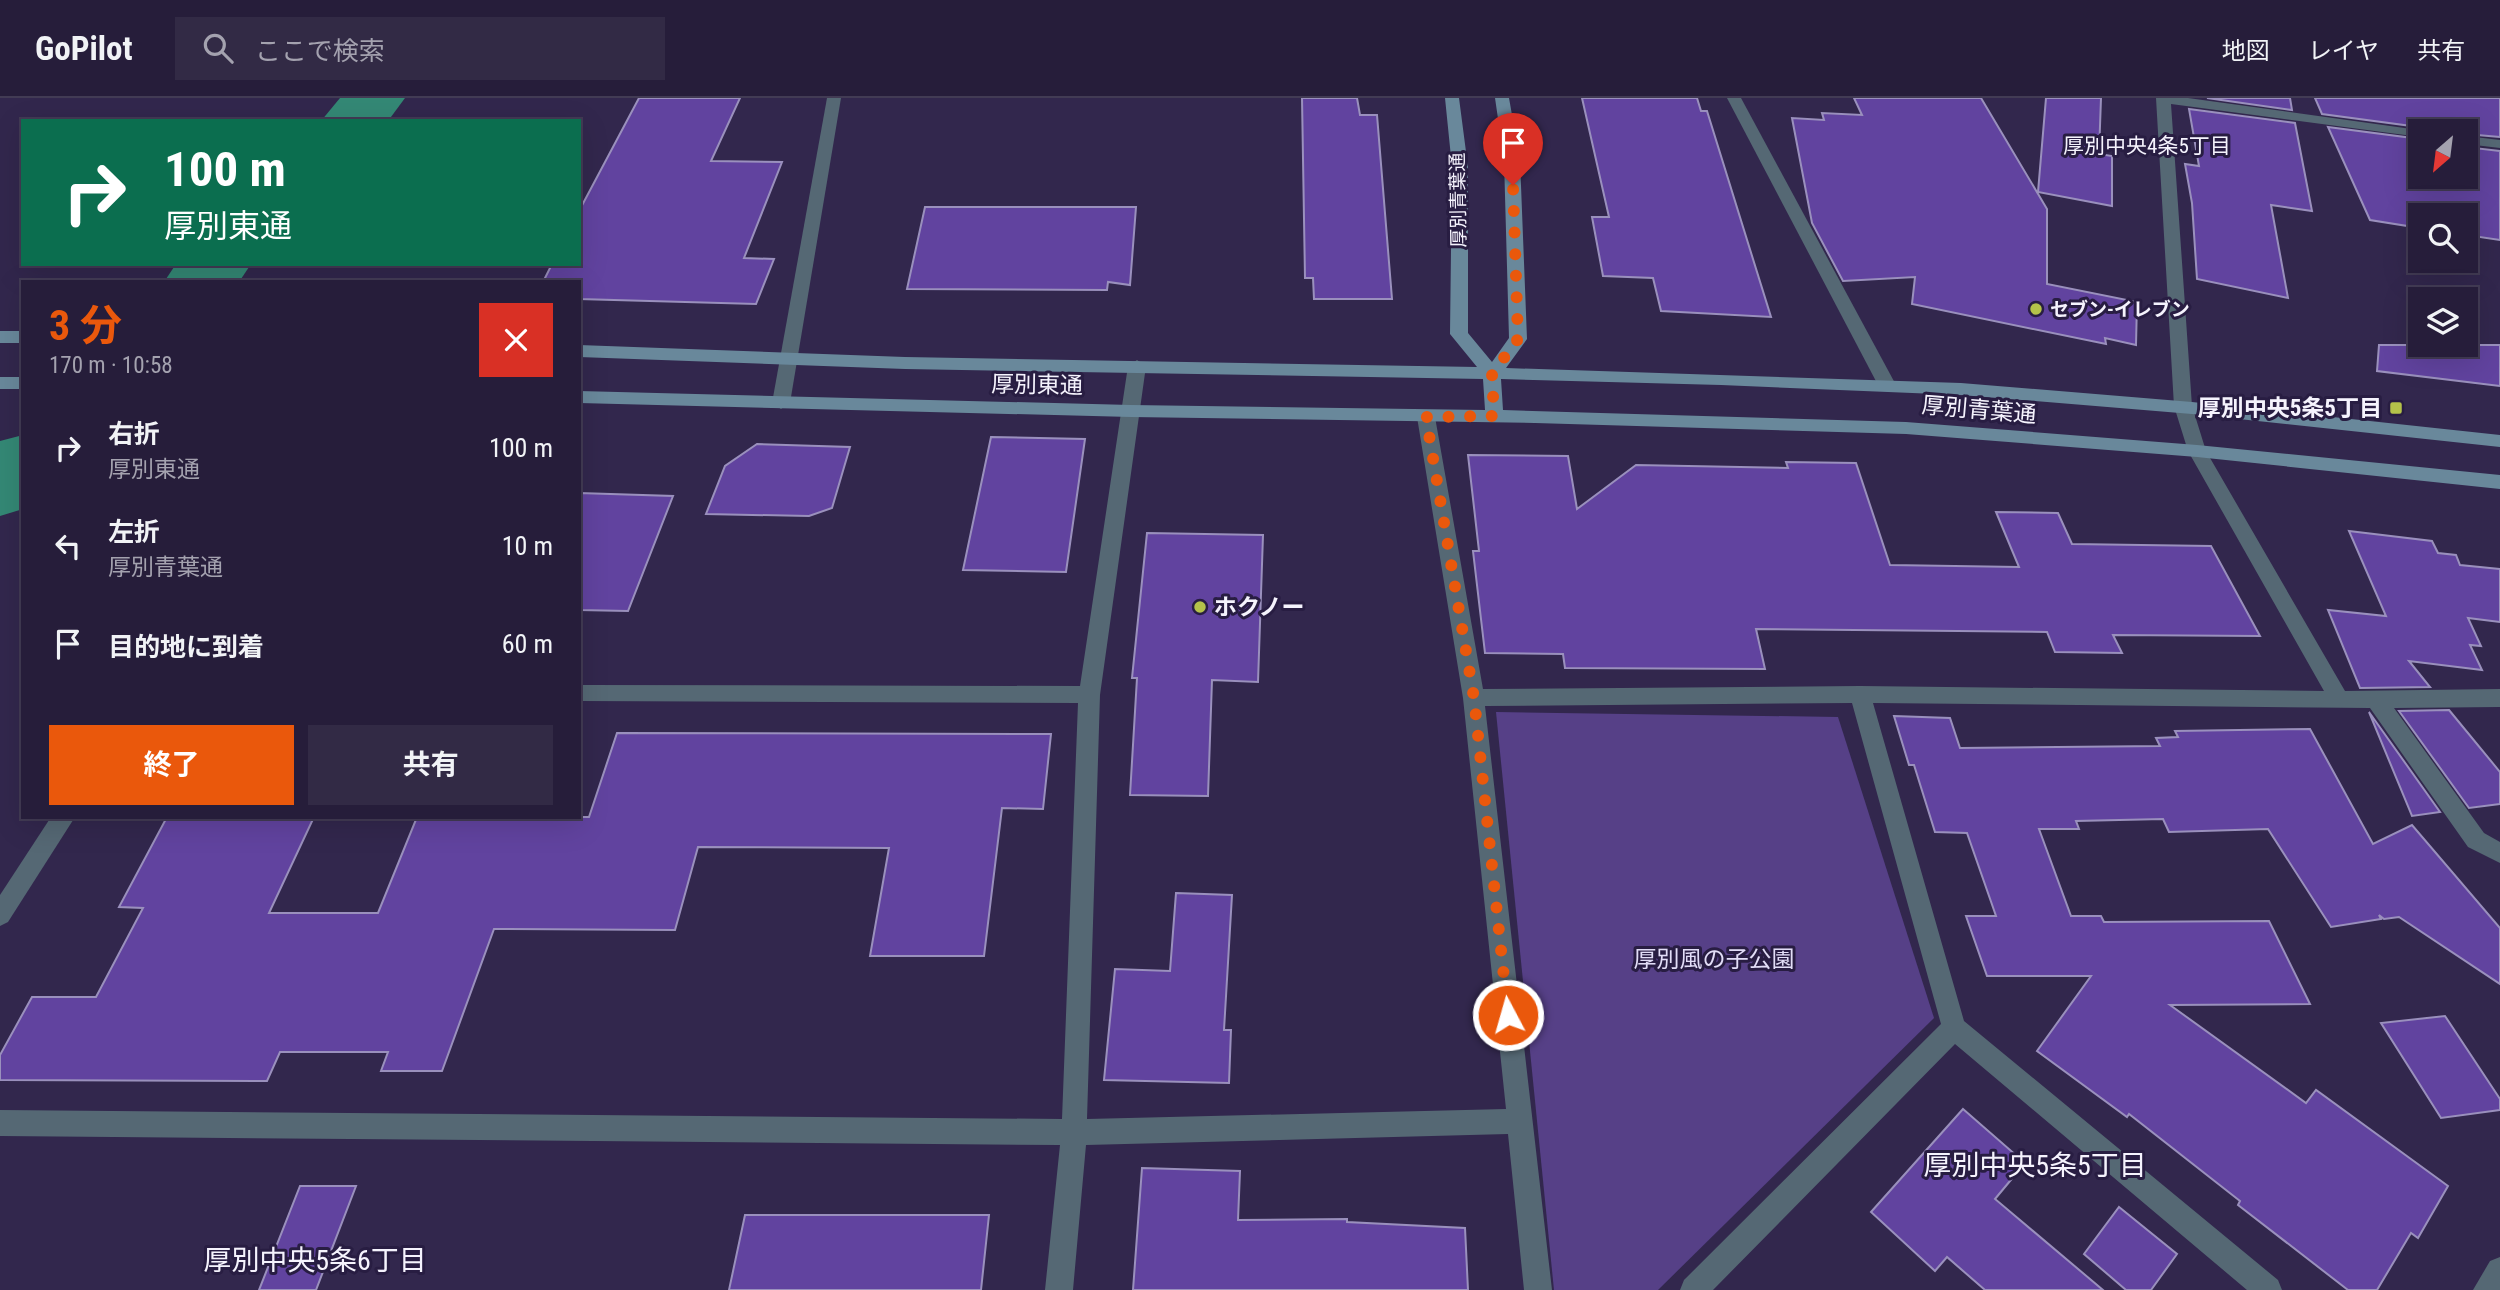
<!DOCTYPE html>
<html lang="ja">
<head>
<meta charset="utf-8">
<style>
	:root { --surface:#261d3a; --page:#322a45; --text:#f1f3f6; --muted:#a4a2af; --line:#423b54; --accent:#ea580c }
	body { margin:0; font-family:"Roboto Condensed","Noto Sans JP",sans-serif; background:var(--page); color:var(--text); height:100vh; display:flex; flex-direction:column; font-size:26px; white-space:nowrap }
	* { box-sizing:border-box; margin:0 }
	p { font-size:23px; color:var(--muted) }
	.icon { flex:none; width:38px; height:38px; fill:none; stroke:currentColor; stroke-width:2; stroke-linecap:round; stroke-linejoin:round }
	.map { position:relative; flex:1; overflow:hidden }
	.side { position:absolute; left:21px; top:182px; width:560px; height:539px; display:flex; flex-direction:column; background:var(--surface); border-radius:0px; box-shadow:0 7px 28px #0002,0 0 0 2px var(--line) }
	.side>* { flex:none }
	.banner { position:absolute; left:21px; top:21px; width:560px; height:147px; border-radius:0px; box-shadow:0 7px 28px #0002,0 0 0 2px var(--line); background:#0b6e4f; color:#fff; overflow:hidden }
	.needle { width:46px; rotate:208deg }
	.buttons { position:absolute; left:2408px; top:21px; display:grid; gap:14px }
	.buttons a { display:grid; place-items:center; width:70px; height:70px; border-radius:0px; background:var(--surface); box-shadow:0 7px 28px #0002,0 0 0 2px var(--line); font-size:35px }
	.pin { position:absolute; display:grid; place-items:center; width:60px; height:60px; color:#fff; margin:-72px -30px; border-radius:50% 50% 50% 0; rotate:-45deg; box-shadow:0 0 7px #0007 }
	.pin .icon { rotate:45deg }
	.me { position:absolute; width:77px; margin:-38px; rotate:354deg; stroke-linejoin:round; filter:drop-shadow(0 0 5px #0008) }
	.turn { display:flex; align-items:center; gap:24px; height:147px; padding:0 28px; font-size:32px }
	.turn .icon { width:91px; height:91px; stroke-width:2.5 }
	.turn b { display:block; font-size:49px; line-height:60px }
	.round { display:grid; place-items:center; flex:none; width:74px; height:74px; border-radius:0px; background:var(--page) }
	.overview { display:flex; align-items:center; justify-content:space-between; height:119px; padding:0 28px }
	h1 { font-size:42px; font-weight:700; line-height:52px; color:var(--accent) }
	.button { display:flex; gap:14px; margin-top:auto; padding:14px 28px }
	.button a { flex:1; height:80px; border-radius:0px; background:var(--accent); color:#fff; font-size:28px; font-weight:700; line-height:80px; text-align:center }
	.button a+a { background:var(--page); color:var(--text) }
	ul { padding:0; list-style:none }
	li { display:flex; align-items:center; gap:21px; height:98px; padding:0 28px }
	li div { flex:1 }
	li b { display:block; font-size:26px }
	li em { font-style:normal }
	header { display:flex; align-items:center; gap:42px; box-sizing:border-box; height:98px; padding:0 35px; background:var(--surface); border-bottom:2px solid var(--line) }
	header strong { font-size:33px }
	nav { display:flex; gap:38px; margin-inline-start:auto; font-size:24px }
	.search { width:490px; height:63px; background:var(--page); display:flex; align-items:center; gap:18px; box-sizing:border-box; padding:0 24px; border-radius:0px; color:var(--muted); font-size:26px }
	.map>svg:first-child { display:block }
</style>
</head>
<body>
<header>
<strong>GoPilot</strong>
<div class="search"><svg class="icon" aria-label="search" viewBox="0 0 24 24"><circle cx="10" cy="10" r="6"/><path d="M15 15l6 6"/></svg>ここで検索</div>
<nav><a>地図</a><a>レイヤ</a><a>共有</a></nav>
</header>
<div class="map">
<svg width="2500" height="1192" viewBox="0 0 2500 1192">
	<rect width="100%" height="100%" fill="#32274d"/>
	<polygon fill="#564087" points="1496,614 1838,619 1934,920 1658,1192 1554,1192"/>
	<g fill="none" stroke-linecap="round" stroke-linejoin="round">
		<g fill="#348875" fill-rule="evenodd">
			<polygon points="340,0 405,0 388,23 321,23"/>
			<polygon points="176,166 251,166 239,184 164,184"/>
			<polygon points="23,337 23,411 0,418 0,343"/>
		</g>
	</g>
	<g fill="#61439f" stroke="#9a90bd" stroke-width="2">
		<polygon points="639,0 740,0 711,63 782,64 744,160 774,161 756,206 579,201 579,184 543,184 552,166 579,166 579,113"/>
		<polygon points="1302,0 1357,0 1360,17 1377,17 1392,201 1314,201 1313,180 1305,180"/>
		<polygon points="1582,0 1697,0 1701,13 1707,13 1771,219 1661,213 1653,180 1603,178 1592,119 1609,119"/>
		<polygon points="1854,0 1981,0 2047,111 2047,186 2137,204 2136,247 2105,240 2106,246 1912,206 1915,179 1843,183 1812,125 1792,20 1824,22 1822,15 1862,17"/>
		<polygon points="2046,0 2101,0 2099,56 2112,58 2112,108 2038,94"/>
		<polygon points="2207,0 2290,0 2292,12"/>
		<polygon points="2315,0 2500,0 2500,39 2466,36 2466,33 2429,33 2426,30 2322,16"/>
		<polygon points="2189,11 2295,25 2312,113 2271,107 2288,200 2197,181 2192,105 2185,66 2199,68"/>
		<polygon points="2328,29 2420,41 2420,79 2466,79 2466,49 2500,53 2500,142 2466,137 2466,117 2420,117 2420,130 2370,122"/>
		<polygon points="925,109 1136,109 1130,187 1108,184 1107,192 907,191"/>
		<polygon points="2379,247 2500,247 2500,288 2377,273"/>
		<polygon points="991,339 1085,341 1066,474 963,472"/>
		<polygon points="757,346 850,349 832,410 809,418 706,416 725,368"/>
		<polygon points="1468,357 1568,358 1577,411 1636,367 1788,370 1786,364 1856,365 1890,467 2019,469 1996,414 2058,415 2072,446 2211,448 2260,538 2113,537 2122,555 2055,554 2047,534 1756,531 1765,571 1565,570 1563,556 1485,555 1473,453 1479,453"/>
		<polygon points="579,395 673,398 628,513 579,512"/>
		<polygon points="2349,433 2432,443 2438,455 2456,457 2460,467 2500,471 2500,524 2468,520 2481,548 2470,547 2482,572 2409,563 2430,589 2360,590 2328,512 2386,518"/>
		<polygon points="1147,435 1263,437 1258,584 1212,582 1208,698 1130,697 1137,580 1132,580"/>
		<polygon points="2449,612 2500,674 2500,706 2469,710 2399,613"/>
		<polygon points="2369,614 2440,714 2412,718"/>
		<polygon points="1894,618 1950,620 1960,650 2160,648 2156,640 2178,639 2175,633 2310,631 2373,746 2412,727 2500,830 2500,886 2399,819 2384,821 2379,817 2381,821 2331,829 2268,731 2169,734 2163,721 2076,723 2079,731 2039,731 2071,818 2101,818 2104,824 2269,823 2310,906 2170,907 2306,1005 2316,992 2448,1088 2418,1140 2411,1135 2377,1192 2348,1192 2238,1107 2240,1103 2129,1016 2127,1019 2037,953 2091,878 1987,878 1966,818 1996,818 1967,735 1935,734 1914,667 1909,667"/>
		<polygon points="617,635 1051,636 1043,711 1002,710 984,858 870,858 889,750 698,749 675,832 494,831 442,973 381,973 388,954 280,954 267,983 0,982 0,957 32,899 96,899 143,810 119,809 167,719 314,719 269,815 378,815 417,719 589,719"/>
		<polygon points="1176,795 1232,797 1224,932 1231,932 1229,985 1104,982 1115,871 1170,873"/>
		<polygon points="2445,918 2500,1001 2500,1012 2441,1020 2381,925"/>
		<polygon points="1963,1011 2025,1065 1995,1101 2103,1192 1985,1192 1947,1159 1935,1173 1871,1114"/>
		<polygon points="1142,1070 1240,1073 1238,1122 1347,1121 1347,1124 1465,1130 1468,1192 1133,1192"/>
		<polygon points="300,1088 356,1088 316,1192 259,1192"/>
		<polygon points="2119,1109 2177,1156 2151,1192 2126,1192 2084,1156"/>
		<polygon points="745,1117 989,1117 981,1192 729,1192"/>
	</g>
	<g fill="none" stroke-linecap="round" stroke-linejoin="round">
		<g fill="#556874" fill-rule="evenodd">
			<polygon points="827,0 841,0 790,305 781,311 772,305"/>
			<polygon points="1727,0 1741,0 1896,287 1893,291 1881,291 1878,287"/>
			<polygon points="2156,0 2188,0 2426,33 2420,33 2420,39 2171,6 2192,308 2206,353 2345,593 2500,591 2500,609 2394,610 2484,735 2500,744 2500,765 2468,749 2370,610 1873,605 1964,923 2278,1182 2282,1192 2247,1192 1955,946 1713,1192 1680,1192 1684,1182 1941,926 1852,605 1485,608 1552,1192 1524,1192 1508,1036 1086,1047 1073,1192 1045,1192 1060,1047 0,1038 0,1012 1062,1021 1078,605 579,603 579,587 1080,588 1128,268 1137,262 1146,268 1100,597 1087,1021 1506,1011 1463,600 1417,319 1420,315 1432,315 1435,319 1483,591 1860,588 2324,593 2188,353 2174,308"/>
			<polygon points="2466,38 2500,42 2500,50 2466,46"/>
			<polygon points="51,719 75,719 8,824 0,828 0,797"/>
			<polygon points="2500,1159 2500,1192 2473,1192 2490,1163"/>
		</g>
		<g fill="#69889b" fill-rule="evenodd">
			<polygon points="1445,0 1459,0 1468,69 1468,235 1492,264 1509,240 1504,62 1495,0 1509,0 1520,62 1527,241 1506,270 1961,285 2192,304 2500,337 2500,349 2192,316 1961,297 1721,287 1501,281 1503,312 1906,324 2197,347 2500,377 2500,391 2197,359 1906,336 1535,325 1131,319 579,305 579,293 1131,307 1485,312 1483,281 905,271 579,259 579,247 905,259 1477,269 1450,236 1452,69"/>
			<rect x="0" y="233" width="23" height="12"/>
			<rect x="0" y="279" width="23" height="12"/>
		</g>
	</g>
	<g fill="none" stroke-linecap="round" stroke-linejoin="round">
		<polyline stroke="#ea580c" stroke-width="12" stroke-dasharray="0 21.6" points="1508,917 1474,600 1426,319 1494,318 1492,276 1518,241 1513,87"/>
	</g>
	<g fill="#b4c24a" stroke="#281d42" stroke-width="2.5">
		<circle cx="2036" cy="211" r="7"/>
		<rect x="2389" y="303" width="14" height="14" rx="3.5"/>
		<circle cx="1200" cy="509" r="7"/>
	</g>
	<g text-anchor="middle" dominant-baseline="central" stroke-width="6" stroke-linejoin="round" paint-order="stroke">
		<g font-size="19" fill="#f5f3fd" stroke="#281d42">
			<text transform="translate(1458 102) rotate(-91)">厚別青葉通</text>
		</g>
		<g font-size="19" font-weight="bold" fill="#f5f3fd" stroke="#281d42" text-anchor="start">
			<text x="2050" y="211">セブン-イレブン</text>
		</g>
		<g font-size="21" fill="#f5f3fd" stroke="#281d42">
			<text x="2147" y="48">厚別中央4条5丁目</text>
		</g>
		<g font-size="23" fill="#f5f3fd" stroke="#281d42">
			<text transform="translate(1037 287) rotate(1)">厚別東通</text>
			<text transform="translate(1979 312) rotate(5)">厚別青葉通</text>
		</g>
		<g font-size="23" font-weight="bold" fill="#f5f3fd" stroke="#281d42" text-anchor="end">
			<text x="2382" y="310">厚別中央5条5丁目</text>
			<text x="1214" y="509" text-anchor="start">ホクノー</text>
		</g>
		<g font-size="23" fill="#e2ddf7" stroke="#281d42">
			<text x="1714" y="861">厚別風の子公園</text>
		</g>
		<g font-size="28" fill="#f5f3fd" stroke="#281d42">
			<text x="2035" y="1067">厚別中央5条5丁目</text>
			<text x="315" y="1162">厚別中央5条6丁目</text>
		</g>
	</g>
</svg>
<div class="buttons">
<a><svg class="needle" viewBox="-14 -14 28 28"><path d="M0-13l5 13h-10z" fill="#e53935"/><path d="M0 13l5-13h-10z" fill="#a4a2af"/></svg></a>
<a><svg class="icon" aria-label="search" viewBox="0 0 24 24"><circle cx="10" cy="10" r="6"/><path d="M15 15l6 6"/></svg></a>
<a><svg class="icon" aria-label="layers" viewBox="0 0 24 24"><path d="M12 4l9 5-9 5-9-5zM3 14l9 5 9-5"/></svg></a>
</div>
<div class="pin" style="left:1513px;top:87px;background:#d93025"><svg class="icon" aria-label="arrive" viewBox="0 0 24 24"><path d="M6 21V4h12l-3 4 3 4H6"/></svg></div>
<svg class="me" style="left:1508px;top:917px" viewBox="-20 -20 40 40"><circle r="17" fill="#ea580c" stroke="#fff" stroke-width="3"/><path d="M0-11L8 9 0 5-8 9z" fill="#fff"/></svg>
<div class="banner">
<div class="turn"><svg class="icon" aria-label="right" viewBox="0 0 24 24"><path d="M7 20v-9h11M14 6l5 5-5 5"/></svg><div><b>100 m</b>厚別東通</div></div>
</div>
<section class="side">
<div class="overview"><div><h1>3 分</h1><p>170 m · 10:58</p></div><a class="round" style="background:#d93025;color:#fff"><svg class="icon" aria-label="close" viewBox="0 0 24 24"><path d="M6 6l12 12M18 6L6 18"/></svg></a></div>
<ul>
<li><svg class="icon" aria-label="right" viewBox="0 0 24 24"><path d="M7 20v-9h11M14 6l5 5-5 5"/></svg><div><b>右折</b><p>厚別東通</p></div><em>100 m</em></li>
<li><svg class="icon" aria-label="left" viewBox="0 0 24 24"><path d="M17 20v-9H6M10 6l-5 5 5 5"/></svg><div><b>左折</b><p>厚別青葉通</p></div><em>10 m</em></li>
<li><svg class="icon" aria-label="arrive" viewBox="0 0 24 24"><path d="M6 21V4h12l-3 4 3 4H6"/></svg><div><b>目的地に到着</b></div><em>60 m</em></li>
</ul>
<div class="button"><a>終了</a><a>共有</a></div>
</section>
</div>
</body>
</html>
